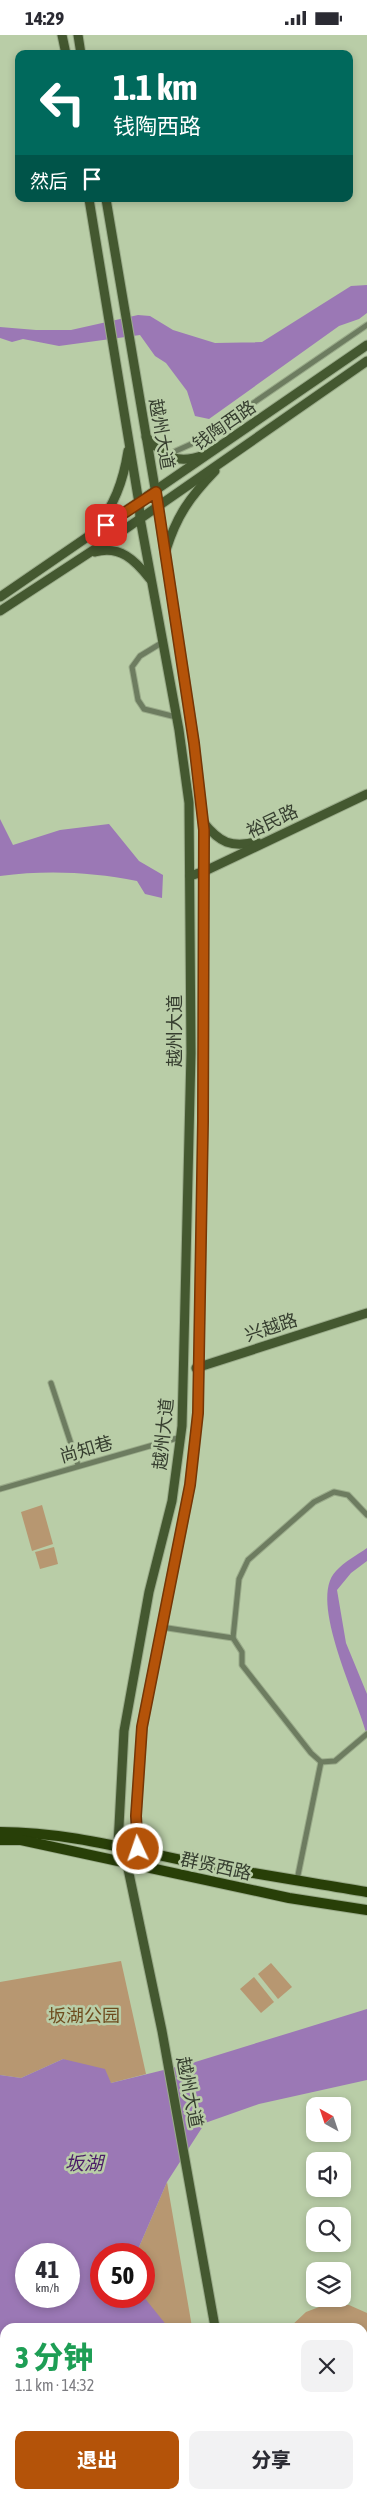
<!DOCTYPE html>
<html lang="zh">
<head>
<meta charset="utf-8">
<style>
	:root { --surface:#fff; --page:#f2f2f3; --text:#2b2b33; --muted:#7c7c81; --accent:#b45309 }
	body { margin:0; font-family:"Asap Condensed","Noto Sans SC",sans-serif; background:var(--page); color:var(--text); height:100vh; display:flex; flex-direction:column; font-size:19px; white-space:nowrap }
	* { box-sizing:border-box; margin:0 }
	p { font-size:16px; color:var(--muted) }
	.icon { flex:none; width:28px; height:28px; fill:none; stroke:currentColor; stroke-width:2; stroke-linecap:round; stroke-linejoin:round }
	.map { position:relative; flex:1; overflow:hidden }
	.panel { position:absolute; left:0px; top:2288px; width:368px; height:176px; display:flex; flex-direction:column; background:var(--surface); border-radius:15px 15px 0 0; box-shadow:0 2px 8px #0003 }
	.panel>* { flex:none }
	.hud { position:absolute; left:15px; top:15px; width:338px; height:152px; border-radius:10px; box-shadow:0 2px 8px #0003; background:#00695c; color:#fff; overflow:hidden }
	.needle { width:32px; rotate:320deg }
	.buttons { position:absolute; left:306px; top:2062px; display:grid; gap:10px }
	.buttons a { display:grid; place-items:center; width:45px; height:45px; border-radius:10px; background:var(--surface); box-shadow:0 2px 8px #0003; font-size:25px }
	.speed { position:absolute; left:15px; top:2208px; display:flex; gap:10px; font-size:25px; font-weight:700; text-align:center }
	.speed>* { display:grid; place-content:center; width:65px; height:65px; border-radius:50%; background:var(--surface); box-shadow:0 2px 8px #0003; line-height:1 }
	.speed small { font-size:12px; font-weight:400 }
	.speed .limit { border:8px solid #d22; background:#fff; color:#111 }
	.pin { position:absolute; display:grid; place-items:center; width:42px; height:42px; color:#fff; margin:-21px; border-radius:10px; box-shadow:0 2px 8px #0006 }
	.me { position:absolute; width:55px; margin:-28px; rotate:357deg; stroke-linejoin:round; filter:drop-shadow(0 0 4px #0008) }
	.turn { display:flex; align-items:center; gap:18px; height:105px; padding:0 15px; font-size:22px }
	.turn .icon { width:65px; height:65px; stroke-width:2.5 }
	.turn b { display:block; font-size:35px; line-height:42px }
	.then { display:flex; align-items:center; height:48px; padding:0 15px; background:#0003; gap:10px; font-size:19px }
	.round { display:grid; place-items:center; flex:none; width:52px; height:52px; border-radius:10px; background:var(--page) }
	.summary { display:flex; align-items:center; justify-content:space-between; height:85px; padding:0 15px }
	h1 { font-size:30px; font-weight:800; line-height:38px; color:#1e9e55 }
	.action { display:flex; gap:10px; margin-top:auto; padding:10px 15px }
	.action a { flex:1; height:58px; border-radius:10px; background:var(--accent); color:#fff; font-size:20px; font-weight:800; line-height:58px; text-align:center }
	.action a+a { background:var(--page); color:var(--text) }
	.status { display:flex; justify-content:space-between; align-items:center; height:35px; padding:0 25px; background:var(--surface); direction:ltr }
	.status svg { height:14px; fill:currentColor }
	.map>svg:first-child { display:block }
</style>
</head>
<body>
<div class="status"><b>14:29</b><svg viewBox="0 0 49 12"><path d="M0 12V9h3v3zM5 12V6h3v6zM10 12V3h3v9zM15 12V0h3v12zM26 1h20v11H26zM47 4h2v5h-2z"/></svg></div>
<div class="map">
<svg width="367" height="2463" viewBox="0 0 367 2463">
	<rect width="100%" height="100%" fill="#b9cda7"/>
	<g fill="#b79771">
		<polygon points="42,1470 53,1509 32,1516 21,1477"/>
		<polygon points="54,1512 58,1529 40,1534 35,1517"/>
		<polygon points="121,1926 146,2039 111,2048 63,2024 21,2043 0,2040 0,1947"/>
		<polygon points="271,1928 292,1952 278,1964 258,1939"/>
		<polygon points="254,1942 274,1967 261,1978 240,1954"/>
		<polygon points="167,2147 192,2292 65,2292 101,2261 144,2261 144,2219 136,2219"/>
		<polygon points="327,2269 349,2270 367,2278 367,2463 305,2463 303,2459 362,2459 362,2292 290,2292 306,2277"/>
		<polygon points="5,2416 5,2459 163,2459 164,2463 0,2463 0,2424"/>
	</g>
	<g fill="#9b78b5" fill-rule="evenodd">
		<polygon points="367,250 367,278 359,284 339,291 209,384 195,381 187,356 166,328 155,321 140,300 59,311 23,304 12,307 0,303 0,292 36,295 71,295 138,280 150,281 173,295 215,308 262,307 351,251"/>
		<path d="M0,784l13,26 47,-15 49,-6 30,37 24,14 -1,23 -17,-4 -8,-13c-46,-9 -90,-11 -137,-5z"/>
		<path d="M367,1513v13l-16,12 -14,17 9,53 21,51v42c-8,-35 -60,-136 -31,-165 8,-9 21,-16 31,-23z"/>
		<path d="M367,1974v71l-108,24 -54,19 -38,59 -31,72h-35v42h42l25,31h-163v124l-5,8v-384l21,3 42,-19 42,10 6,14 81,-20zM26,2219h43v42h-43z"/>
	</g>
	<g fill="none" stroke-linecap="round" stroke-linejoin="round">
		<g stroke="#9aab8a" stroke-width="7">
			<g id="street">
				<polyline points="167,420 198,406 367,290"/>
				<polyline points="163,607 140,621 132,632 138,665 144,674 176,682"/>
				<polyline points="51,1348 78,1430"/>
				<polyline points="0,1454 181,1402"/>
				<polyline points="367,1480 348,1460 334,1457 314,1467 248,1525 239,1544 233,1603 242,1617 242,1630 311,1718 321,1727 335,1726 367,1699"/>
				<polyline points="161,1592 233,1603"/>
				<polyline points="297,1845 321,1727"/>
			</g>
		</g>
		<g stroke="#9aab8a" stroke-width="11">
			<g id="secondary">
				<polyline points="62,0 66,19"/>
				<polyline points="78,0 81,19"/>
				<polyline points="89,164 139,468 140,483 179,695 189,768 191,1018 182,1391 172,1466 149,1557 124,1696 118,1810 127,1829 162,1996 215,2292"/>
				<polyline points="106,164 158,471 194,707 204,795 203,1086 198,1378 190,1450 142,1692 136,1781 138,1814 127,1829"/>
				<path d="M146,402c19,20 31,28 58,18"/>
				<path d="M95,495c19,-25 28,-47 33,-79"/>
				<path d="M166,515c11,-35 24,-53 49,-79"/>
				<path d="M95,517c25,-7 40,8 55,27"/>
				<polyline points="0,562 367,310"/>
				<polyline points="0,576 121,497 367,326"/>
				<path d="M203,787c17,21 28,26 54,20"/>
				<polyline points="190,841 205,836 367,759"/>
				<polyline points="196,1333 367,1278"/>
				<polyline points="239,2459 240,2463"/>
			</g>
		</g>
		<g stroke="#9aab8a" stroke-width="12">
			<g id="primary">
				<path d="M0,1797c66,0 127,17 191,30 59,11 117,20 176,30"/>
				<polyline points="0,1805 21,1805 289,1863 367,1875"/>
			</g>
		</g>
		<use href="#street" stroke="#6d7c60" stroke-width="5"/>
		<use href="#secondary" stroke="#445830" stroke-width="9"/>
		<use href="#primary" stroke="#283f08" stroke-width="10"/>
	</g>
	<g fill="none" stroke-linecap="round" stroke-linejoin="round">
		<g stroke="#753606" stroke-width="12">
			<polyline id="route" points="106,490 156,457 194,708 204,795 203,1086 198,1378 190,1450 142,1692 136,1781 138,1814"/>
		</g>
		<use href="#route" stroke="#b45309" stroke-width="9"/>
	</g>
	<g text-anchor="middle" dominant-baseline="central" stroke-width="5" stroke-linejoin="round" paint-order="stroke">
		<g font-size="18" fill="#363e2f" stroke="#b9cda7">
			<text transform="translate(224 390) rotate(-35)">钱陶西路</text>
			<text transform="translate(162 399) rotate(80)">越州大道</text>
			<text transform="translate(272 786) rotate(-25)">裕民路</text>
			<text transform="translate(174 996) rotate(-90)">越州大道</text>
			<text transform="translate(271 1292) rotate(-18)">兴越路</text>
			<text transform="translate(163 1399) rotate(-84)">越州大道</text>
			<text transform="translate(86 1414) rotate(-16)">尚知巷</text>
			<text transform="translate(216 1831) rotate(12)">群贤西路</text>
			<text transform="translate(190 2057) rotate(79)">越州大道</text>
		</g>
		<g font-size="18" fill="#6e4c1e" stroke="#b9cda7">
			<text x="84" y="1980">坂湖公园</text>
		</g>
		<g font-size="19" font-style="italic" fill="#4b1c67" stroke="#b9cda7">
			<text x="84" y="2128">坂湖</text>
		</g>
	</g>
</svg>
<div class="buttons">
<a><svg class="needle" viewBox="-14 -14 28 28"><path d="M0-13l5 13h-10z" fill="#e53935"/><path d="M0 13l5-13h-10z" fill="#7c7c81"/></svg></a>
<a><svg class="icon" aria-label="sound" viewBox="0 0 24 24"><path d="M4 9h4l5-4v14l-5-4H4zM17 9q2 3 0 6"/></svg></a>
<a><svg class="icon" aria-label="search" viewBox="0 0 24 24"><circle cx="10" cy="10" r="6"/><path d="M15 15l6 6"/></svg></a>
<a><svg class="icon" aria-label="layers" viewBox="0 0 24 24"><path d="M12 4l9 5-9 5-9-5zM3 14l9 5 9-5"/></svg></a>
</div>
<div class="speed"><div>41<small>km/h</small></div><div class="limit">50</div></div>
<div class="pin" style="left:106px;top:490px;background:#d93025"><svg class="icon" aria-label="arrive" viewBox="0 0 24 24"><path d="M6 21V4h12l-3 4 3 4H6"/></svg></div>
<svg class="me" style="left:138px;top:1814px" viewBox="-20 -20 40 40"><circle r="17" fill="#b45309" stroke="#fff" stroke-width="3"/><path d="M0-11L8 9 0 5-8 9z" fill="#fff"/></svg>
<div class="hud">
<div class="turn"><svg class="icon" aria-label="left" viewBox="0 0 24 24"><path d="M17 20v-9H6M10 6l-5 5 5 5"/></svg><div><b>1.1 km</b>钱陶西路</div></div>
<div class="then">然后<svg class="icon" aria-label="arrive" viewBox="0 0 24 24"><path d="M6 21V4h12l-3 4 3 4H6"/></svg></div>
</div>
<section class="panel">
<div class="summary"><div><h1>3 分钟</h1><p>1.1 km · 14:32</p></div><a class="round"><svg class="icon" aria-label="close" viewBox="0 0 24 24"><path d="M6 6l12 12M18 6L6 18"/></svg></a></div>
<div class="action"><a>退出</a><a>分享</a></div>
</section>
</div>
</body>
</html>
